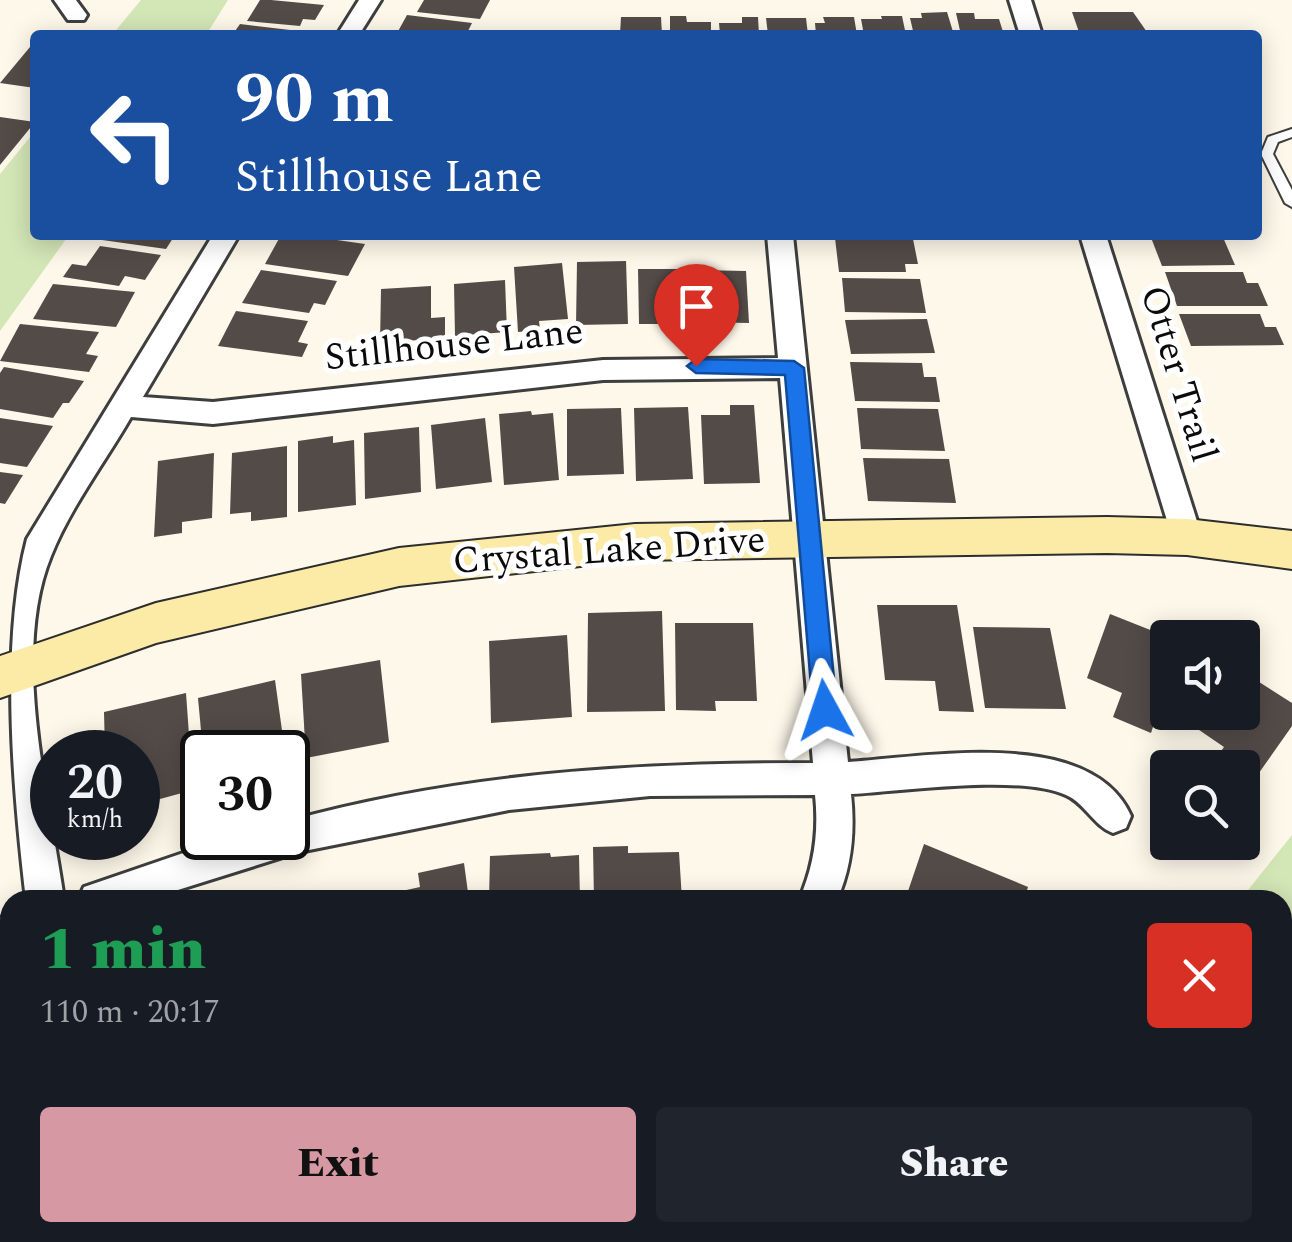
<!DOCTYPE html>
<html lang="en">
<head>
<meta charset="utf-8">
<style>
	:root { --surface:#171b24; --page:#20242c; --text:#f1f3f6; --muted:#9ea1a6; --accent:#d699a3 }
	body { margin:0; font-family:Spectral,serif; background:var(--page); color:var(--text); height:100vh; display:flex; flex-direction:column; font-size:38px; white-space:nowrap }
	* { box-sizing:border-box; margin:0 }
	p { font-size:32px; color:var(--muted) }
	.icon { flex:none; width:55px; height:55px; fill:none; stroke:currentColor; stroke-width:2; stroke-linecap:round; stroke-linejoin:round }
	.map { position:relative; flex:1; overflow:hidden }
	.side { position:absolute; left:0px; top:890px; width:1292px; height:352px; display:flex; flex-direction:column; background:var(--surface); border-radius:30px 30px 0 0; box-shadow:0 5px 25px #0003 }
	.side>* { flex:none }
	.top-card { position:absolute; left:30px; top:30px; width:1232px; height:210px; border-radius:10px; box-shadow:0 5px 25px #0003; background:#1a4fa0; color:#fff; overflow:hidden }
	.tools { position:absolute; left:1150px; top:620px; display:grid; gap:20px }
	.tools a { display:grid; place-items:center; width:110px; height:110px; border-radius:10px; background:var(--surface); box-shadow:0 5px 25px #0003; font-size:50px }
	.speed { position:absolute; left:30px; top:730px; display:flex; gap:20px; font-size:50px; font-weight:700; text-align:center }
	.speed>* { display:grid; place-content:center; width:130px; height:130px; border-radius:50%; background:var(--surface); box-shadow:0 5px 25px #0003; line-height:1 }
	.speed small { font-size:25px; font-weight:400 }
	.speed .limit { border:5px solid #111; border-radius:15px; background:#fff; color:#111 }
	.pin { position:absolute; display:grid; place-items:center; width:85px; height:85px; color:#fff; margin:-102px -42px; border-radius:50% 50% 50% 0; rotate:-45deg; box-shadow:0 0 10px #0007 }
	.pin .icon { rotate:45deg }
	.me { position:absolute; width:110px; margin:-55px; rotate:355deg; stroke-linejoin:round; filter:drop-shadow(0 0 8px #0008) }
	.turn { display:flex; align-items:center; gap:35px; height:210px; padding:0 40px; font-size:45px }
	.turn .icon { width:130px; height:130px; stroke-width:2.5 }
	.turn b { display:block; font-size:70px; line-height:85px }
	.round { display:grid; place-items:center; flex:none; width:105px; height:105px; border-radius:10px; background:var(--page) }
	.headline { display:flex; align-items:center; justify-content:space-between; height:170px; padding:0 40px }
	h1 { font-size:60px; font-weight:800; line-height:75px; color:#1e9e55 }
	.button { display:flex; gap:20px; margin-top:auto; padding:20px 40px }
	.button a { flex:1; height:115px; border-radius:10px; background:var(--accent); color:#111; font-size:40px; font-weight:800; line-height:115px; text-align:center }
	.button a+a { background:var(--page); color:var(--text) }
	.map>svg:first-child { display:block }
</style>
</head>
<body>
<div class="map">
<svg width="1292" height="1242" viewBox="0 0 1292 1242">
	<rect width="100%" height="100%" fill="#fef8ea"/>
	<g fill="#d3e6b6">
		<polygon points="141,0 228,0 206,35 112,35"/>
		<polygon points="35,131 35,235 69,235 0,331 0,174"/>
		<polygon points="1292,835 1292,1242 966,1242 973,1232 1282,1232 1282,900 1240,900"/>
	</g>
	<g fill="#534b48">
		<polygon points="260,0 271,0 324,5 315,20 303,19 300,26 247,21"/>
		<polygon points="424,0 490,0 480,19 417,12"/>
		<polygon points="947,12 954,35 914,35 910,18 922,18 921,13"/>
		<polygon points="1072,12 1133,12 1149,35 1080,35"/>
		<polygon points="956,13 974,13 975,19 999,19 1004,35 961,35"/>
		<polygon points="407,15 472,23 466,35 396,35"/>
		<polygon points="670,16 686,16 687,22 711,22 711,35 670,35"/>
		<polygon points="881,16 902,16 906,35 864,35 861,19 882,19"/>
		<polygon points="621,17 661,17 662,35 620,35"/>
		<polygon points="742,17 758,17 759,35 720,35 719,23 742,23"/>
		<polygon points="823,17 854,17 857,35 816,35 815,23 825,23"/>
		<polygon points="766,18 806,18 808,35 768,35"/>
		<polygon points="240,24 307,32 305,35 233,34"/>
		<polygon points="30,47 35,48 35,88 0,83"/>
		<polygon points="0,117 35,122 0,165"/>
		<polygon points="90,235 175,235 166,249 88,238"/>
		<polygon points="281,235 302,235 365,244 348,276 265,264"/>
		<polygon points="1150,235 1222,235 1235,265 1162,266"/>
		<polygon points="835,238 913,239 918,264 905,264 906,272 839,272"/>
		<polygon points="100,246 161,255 145,280 125,276 119,286 63,277 72,264 86,266"/>
		<polygon points="626,261 628,324 576,325 577,262"/>
		<polygon points="562,263 568,319 539,321 540,330 518,332 514,267"/>
		<polygon points="638,269 685,269 688,324 639,324"/>
		<polygon points="261,270 337,281 325,305 314,303 309,313 242,303"/>
		<polygon points="697,270 746,271 749,323 699,322"/>
		<polygon points="1165,272 1243,272 1247,283 1258,283 1268,306 1177,306"/>
		<polygon points="842,278 920,279 926,313 845,312"/>
		<polygon points="505,280 507,332 455,336 454,284"/>
		<polygon points="53,284 135,292 116,327 33,319"/>
		<polygon points="431,286 431,318 445,317 445,338 380,343 381,289"/>
		<polygon points="236,311 308,321 298,342 308,344 302,357 218,346"/>
		<polygon points="1179,314 1260,314 1265,327 1276,327 1284,345 1191,346"/>
		<polygon points="927,319 935,353 851,354 845,320"/>
		<polygon points="20,324 99,332 86,354 98,356 89,372 0,361"/>
		<polygon points="850,362 922,363 924,377 936,377 940,402 855,401"/>
		<polygon points="4,367 84,381 69,403 63,403 53,418 0,409 0,373"/>
		<polygon points="730,405 754,405 760,483 704,484 701,415 730,415"/>
		<polygon points="688,407 693,479 636,481 634,408"/>
		<polygon points="621,408 624,474 567,476 567,409"/>
		<polygon points="857,408 938,409 945,451 861,449"/>
		<polygon points="531,411 532,415 553,413 559,480 504,485 499,414"/>
		<polygon points="0,418 53,426 27,467 0,463"/>
		<polygon points="485,418 492,482 436,489 431,425"/>
		<polygon points="419,427 421,492 365,499 364,433"/>
		<polygon points="333,436 333,443 354,440 356,505 298,512 298,441"/>
		<polygon points="287,446 287,517 251,521 251,512 230,514 232,453"/>
		<polygon points="214,453 212,518 182,522 182,533 154,537 158,461"/>
		<polygon points="863,458 949,459 956,503 868,501"/>
		<polygon points="0,472 23,475 5,504 0,503"/>
		<polygon points="877,605 957,605 974,712 939,711 935,681 885,680"/>
		<polygon points="662,611 665,711 587,712 588,613"/>
		<polygon points="1110,614 1168,637 1168,681 1151,733 1113,717 1122,693 1087,678"/>
		<polygon points="675,623 753,623 757,701 715,701 716,711 676,710"/>
		<polygon points="973,627 1050,628 1066,709 985,708"/>
		<polygon points="567,635 572,717 491,723 489,641"/>
		<polygon points="380,660 389,742 306,758 301,674"/>
		<polygon points="1242,671 1292,703 1292,726 1242,797 1242,768 1209,768 1224,747 1183,719 1188,712 1242,712"/>
		<polygon points="275,680 285,752 203,752 198,698"/>
		<polygon points="186,693 193,790 138,805 138,752 105,752 104,712"/>
		<polygon points="924,844 1028,887 1024,900 905,900"/>
		<polygon points="628,846 628,853 679,852 682,900 594,900 593,847"/>
		<polygon points="550,853 551,857 579,855 580,900 489,900 490,856"/>
		<polygon points="464,863 469,900 379,900 379,896 420,887 418,873"/>
		<polygon points="10,1039 10,1144 0,1149 0,1043"/>
		<polygon points="17,1232 144,1232 148,1242 20,1242"/>
		<polygon points="176,1232 281,1232 281,1242 175,1242"/>
		<polygon points="301,1232 405,1232 405,1242 300,1242"/>
		<polygon points="477,1232 523,1232 523,1242 476,1242"/>
		<polygon points="748,1232 881,1232 874,1242 757,1242"/>
	</g>
	<g fill="none" stroke-linecap="round" stroke-linejoin="round">
		<g stroke="#3e3e3e" stroke-width="4">
			<polygon id="lane" points="1292,129 1292,137 1278,142 1273,154 1292,190 1292,207 1285,203 1261,154 1268,137"/>
		</g>
		<g stroke="#3e3e3e" stroke-width="6">
			<g id="street">
				<polygon points="54,0 76,0 87,15 84,20 68,20"/>
				<polygon points="359,0 381,0 359,35 337,35"/>
				<polygon points="1009,0 1031,0 1042,35 1020,35"/>
				<path d="M213,235h26l-96,162 70,5 390,-42 175,-2 -11,-123h26l55,527c79,-5 243,-36 283,54l-5,12 -13,5c-20,-8 -28,-30 -47,-38 -47,-21 -162,-4 -215,-1 4,37 1,72 -14,106h-38c15,-34 20,-67 16,-105l-165,1 -141,14 -210,42 -153,48h-68l6,-13 143,-49h61v-17c174,-48 345,-58 525,-58l-33,-385 -177,2 -390,44 -82,-7c-26,45 -61,91 -80,139 -41,100 -1,242 13,344h-38c-13,-111 -26,-257 1,-361z"/>
				<polygon points="1080,235 1106,235 1202,537 1198,546 1187,550 1176,546 1172,537"/>
				<polygon points="10,915 10,953 0,956 0,918"/>
				<polygon points="572,1232 616,1232 613,1242 569,1242"/>
			</g>
		</g>
		<g stroke="#2d2d2d" stroke-width="4">
			<polygon id="secondary" points="1107,517 1187,519 1292,531 1292,569 1187,555 1107,553 635,560 399,586 156,643 0,698 0,656 156,603 399,548 635,524"/>
		</g>
		<polyline stroke="#2d2d2d" stroke-width="8" stroke-dasharray="12 6" stroke-linecap="butt" points="1289,1242 1292,1235"/>
		<use href="#lane" fill="#fff" fill-rule="evenodd"/>
		<use href="#street" fill="#fff" fill-rule="evenodd"/>
		<use href="#secondary" fill="#fceba7" fill-rule="evenodd"/>
	</g>
	<polygon fill="#1a73e8" stroke="#114b97" stroke-width="2.5" points="696,359 794,361 804,368 837,710 833,718 825,721 817,718 813,710 785,375 696,373 687,366"/>
	<g text-anchor="middle" dominant-baseline="central" stroke-width="10" stroke-linejoin="round" paint-order="stroke">
		<g font-size="38" fill="#0b0b0b" stroke="#fff">
			<text transform="translate(454 345) rotate(-6)">Stillhouse Lane</text>
			<text transform="translate(1178 374) rotate(73)">Otter Trail</text>
			<text transform="translate(609 551) rotate(-4)">Crystal Lake Drive</text>
		</g>
	</g>
</svg>
<div class="tools">
<a><svg class="icon" aria-label="sound" viewBox="0 0 24 24"><path d="M4 9h4l5-4v14l-5-4H4zM17 9q2 3 0 6"/></svg></a>
<a><svg class="icon" aria-label="search" viewBox="0 0 24 24"><circle cx="10" cy="10" r="6"/><path d="M15 15l6 6"/></svg></a>
</div>
<div class="speed"><div>20<small>km/h</small></div><div class="limit">30</div></div>
<div class="pin" style="left:696px;top:366px;background:#d93025"><svg class="icon" aria-label="arrive" viewBox="0 0 24 24"><path d="M6 21V4h12l-3 4 3 4H6"/></svg></div>
<svg class="me" style="left:825px;top:710px" viewBox="-20 -20 40 40"><path d="M0-17L14 15 0 8-14 15z" fill="#1a73e8" stroke="#fff" stroke-width="4"/></svg>
<div class="top-card">
<div class="turn"><svg class="icon" aria-label="left" viewBox="0 0 24 24"><path d="M17 20v-9H6M10 6l-5 5 5 5"/></svg><div><b>90 m</b>Stillhouse Lane</div></div>
</div>
<section class="side">
<div class="headline"><div><h1>1 min</h1><p>110 m · 20:17</p></div><a class="round" style="background:#d93025;color:#fff"><svg class="icon" aria-label="close" viewBox="0 0 24 24"><path d="M6 6l12 12M18 6L6 18"/></svg></a></div>
<div class="button"><a>Exit</a><a>Share</a></div>
</section>
</div>
</body>
</html>
